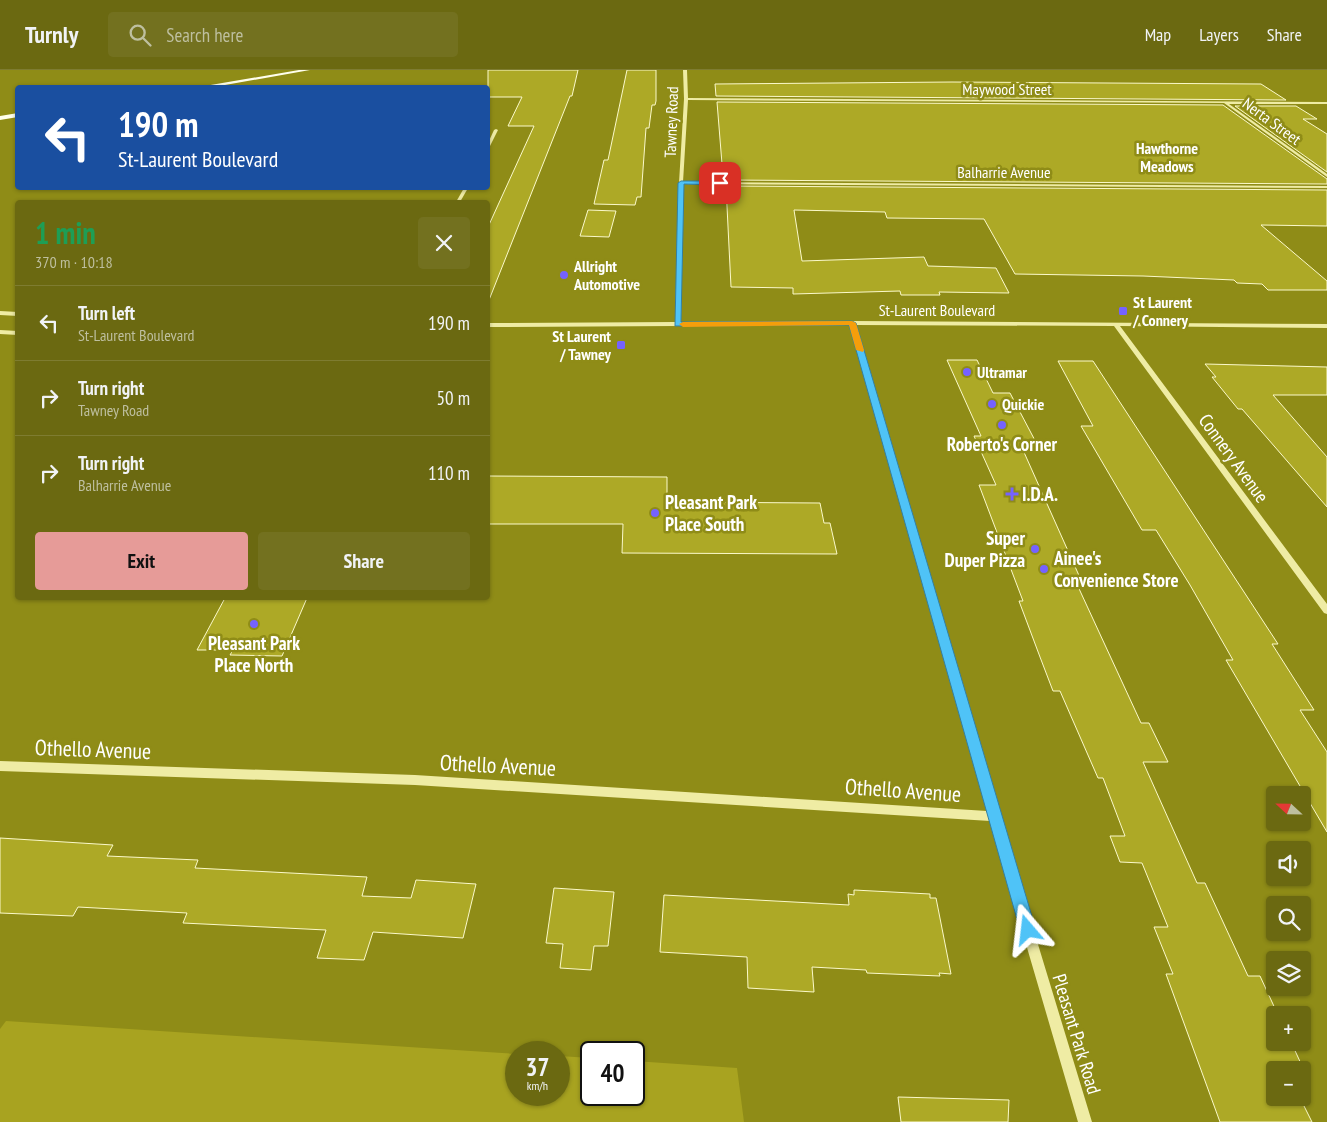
<!DOCTYPE html>
<html lang="en">
<head>
<meta charset="utf-8">
<style>
	:root { --surface:#6b6911; --page:#73711f; --text:#f1f3f6; --muted:#bebf9f; --line:#7e7c31; --accent:#e69b98 }
	body { margin:0; font-family:"PT Sans Narrow",sans-serif; background:var(--page); color:var(--text); height:100vh; display:flex; flex-direction:column; font-size:19px; white-space:nowrap }
	* { box-sizing:border-box; margin:0 }
	p { font-size:16px; color:var(--muted) }
	.icon { flex:none; width:28px; height:28px; fill:none; stroke:currentColor; stroke-width:2; stroke-linecap:round; stroke-linejoin:round }
	.map { position:relative; flex:1; overflow:hidden }
	.sheet { position:absolute; left:15px; top:130px; width:475px; height:400px; display:flex; flex-direction:column; background:var(--surface); border-radius:5px; box-shadow:0 1px 4px #0004 }
	.sheet>* { flex:none }
	.banner { position:absolute; left:15px; top:15px; width:475px; height:105px; border-radius:5px; box-shadow:0 1px 4px #0004; background:#1a4fa0; color:#fff; overflow:hidden }
	.needle { width:32px; rotate:292deg }
	.fabs { position:absolute; left:1266px; top:716px; display:grid; gap:10px }
	.fabs a { display:grid; place-items:center; width:45px; height:45px; border-radius:5px; background:var(--surface); box-shadow:0 1px 4px #0004; font-size:25px }
	.speed { position:absolute; left:505px; top:971px; display:flex; gap:10px; font-size:25px; font-weight:700; text-align:center }
	.speed>* { display:grid; place-content:center; width:65px; height:65px; border-radius:50%; background:var(--surface); box-shadow:0 1px 4px #0004; line-height:1 }
	.speed small { font-size:12px; font-weight:400 }
	.speed .limit { border:2px solid #111; border-radius:8px; background:#fff; color:#111 }
	.pin { position:absolute; display:grid; place-items:center; width:42px; height:42px; color:#fff; margin:-21px; border-radius:10px; box-shadow:0 2px 8px #0006 }
	.me { position:absolute; width:55px; margin:-28px; rotate:343deg; stroke-linejoin:round; filter:drop-shadow(0 0 4px #0008) }
	.turn { display:flex; align-items:center; gap:18px; height:105px; padding:0 20px; font-size:22px }
	.turn .icon { width:65px; height:65px; stroke-width:2.5 }
	.turn b { display:block; font-size:35px; line-height:42px }
	.round { display:grid; place-items:center; flex:none; width:52px; height:52px; border-radius:5px; background:var(--page) }
	.head { display:flex; align-items:center; justify-content:space-between; height:85px; padding:0 20px }
	h1 { font-size:30px; font-weight:600; line-height:38px; color:#1e9e55 }
	.action { display:flex; gap:10px; margin-top:auto; padding:10px 20px }
	.action a { flex:1; height:58px; border-radius:5px; background:var(--accent); color:#111; font-size:20px; font-weight:600; line-height:58px; text-align:center }
	.action a+a { background:var(--page); color:var(--text) }
	ul { padding:0; list-style:none }
	li { display:flex; align-items:center; gap:15px; height:75px; padding:0 20px; border-top:1px solid var(--line) }
	li div { flex:1 }
	li b { display:block; font-size:19px }
	li em { font-style:normal }
	header { display:flex; align-items:center; gap:30px; box-sizing:border-box; height:70px; padding:0 25px; background:var(--surface); border-bottom:1px solid var(--line) }
	header strong { font-size:24px }
	nav { display:flex; gap:28px; margin-inline-start:auto; font-size:18px }
	.search { width:350px; height:45px; background:var(--page); display:flex; align-items:center; gap:12px; box-sizing:border-box; padding:0 18px; border-radius:5px; color:var(--muted); font-size:19px }
	.map>svg:first-child { display:block }
</style>
</head>
<body>
<header>
<strong>Turnly</strong>
<div class="search"><svg class="icon" aria-label="search" viewBox="0 0 24 24"><circle cx="10" cy="10" r="6"/><path d="M15 15l6 6"/></svg>Search here</div>
<nav><a>Map</a><a>Layers</a><a>Share</a></nav>
</header>
<div class="map">
<svg width="1327" height="1052" viewBox="0 0 1327 1052">
	<rect width="100%" height="100%" fill="#8f8c17"/>
	<polygon fill="#a8a320" points="6,951 516,984 516,1025 559,1025 559,986 591,988 591,1025 634,1025 634,991 737,998 744,1052 0,1052 0,959"/>
	<g fill="#ada926" stroke="#fbf9ca">
		<polygon points="488,0 578,0 572,26 570,26 489,230 488,230 488,157 534,56 508,56 522,27 488,27"/>
		<polygon points="627,0 656,0 656,31 655,35 652,35 649,58 646,58 641,127 637,127 635,135 594,134 604,90 608,90"/>
		<polygon points="952,12 1261,14 1286,30 716,26 715,14"/>
		<polygon points="717,32 1223,35 1327,109 1327,114 725,110 724,94 722,94"/>
		<polygon points="1235,36 1296,36 1317,49 1303,49 1327,64 1327,102"/>
		<polygon points="726,116 1327,120 1327,156 1261,155 1327,211 1327,220 1268,220 1262,214 1237,213 1234,210 1143,206 1015,204 984,149 887,148 885,142 794,140 802,191 924,187 928,196 996,198 1009,223 939,222 940,225 901,225 900,221 793,224 793,218 731,217"/>
		<polygon points="588,140 616,141 609,167 580,166"/>
		<polygon points="947,290 977,290 993,323 1010,323 1040,380 1023,380 1081,510 1075,510 1141,653 1149,653 1168,692 1143,692 1197,813 1205,813 1248,906 1260,906 1278,945 1275,945 1275,972 1291,972 1303,998 1275,1000 1275,1028 1300,1028 1312,1052 1220,1052 1166,904 1173,904 1154,857 1168,857 1142,793 1120,792 1110,766 1125,766 1103,708 1098,708 1060,621 1053,621 1040,587 1019,531 1023,531 979,415 996,415 974,366 981,366"/>
		<polygon points="1058,291 1093,291 1278,574 1272,574 1314,640 1300,640 1327,682 1327,762 1226,590 1233,590 1190,515 1156,460 1142,460 1081,356 1093,356"/>
		<polygon points="1205,294 1327,297 1327,325 1273,325 1327,387 1327,437 1242,339 1238,339 1212,307 1216,307"/>
		<polygon points="488,406 667,407 667,432 820,433 824,453 830,453 837,484 622,483 623,454 488,454"/>
		<polygon points="225,528 307,528 282,586 230,585 233,580 197,580"/>
		<polygon points="0,768 113,775 107,786 198,790 195,798 367,807 362,826 411,828 416,810 476,814 463,868 373,862 364,890 317,888 326,860 183,853 187,843 78,837 73,846 0,843"/>
		<polygon points="554,818 614,822 608,876 594,876 591,900 560,898 563,874 546,873"/>
		<polygon points="854,820 930,824 930,828 936,828 951,904 939,903 940,906 867,903 866,900 812,897 814,922 748,918 747,887 660,882 664,825 849,835 848,824 854,825"/>
		<polygon points="898,1027 1009,1030 1008,1052 901,1052"/>
	</g>
	<g fill="none" stroke-linecap="round" stroke-linejoin="round">
		<g fill="#efeca4" fill-rule="evenodd">
			<polygon points="683,0 687,0 688,28 1327,32 1327,34 1229,34 1327,104 1327,107 1224,33 688,30 683,112 1327,116 1327,118 683,114 681,252 852,251 1327,254 1327,258 1120,256 1327,534 1327,544 1324,543 1114,256 856,255 999,746 1092,1052 1078,1052 990,751 415,715 0,701 0,691 415,705 987,741 850,255 488,257 488,253 675,252 679,113 684,29"/>
			<polygon points="496,59 498,60 490,76 488,77 488,73 494,60"/>
			<polygon points="464,118 468,118 460,132 456,132"/>
			<polygon points="0,241 18,242 18,246 0,245"/>
			<polygon points="0,260 18,261 18,265 0,264"/>
		</g>
		<g fill="#ffffec" fill-rule="evenodd">
			<polygon points="299,0 310,0 208,18 193,18"/>
			<polygon points="18,43 18,47 0,50 0,46"/>
		</g>
	</g>
	<polygon fill="#4fc3f7" stroke="#337fa1" points="681,111 720,111 723,113 720,115 684,114 681,252 852,251 856,253 1036,860 1033,866 1028,868 1022,866 1020,860 849,255 675,256 678,113"/>
	<polygon fill="#f59e0b" points="852,251 856,253 864,280 863,282 856,280 849,255 683,257 679,254 683,252"/>
	<g fill="#7562ff" stroke="#8f8c17" stroke-width="2">
		<circle cx="564" cy="205" r="5"/>
		<rect x="1118" y="236" width="10" height="10" rx="2.5"/>
		<rect x="616" y="270" width="10" height="10" rx="2.5"/>
		<circle cx="967" cy="302" r="5"/>
		<circle cx="992" cy="334" r="5"/>
		<circle cx="1002" cy="355" r="5"/>
		<path d="M1009.5 416.5h5v5h5v5h-5v5h-5v-5h-5v-5h5z"/>
		<circle cx="655" cy="443" r="5"/>
		<circle cx="1035" cy="479" r="5"/>
		<circle cx="1044" cy="499" r="5"/>
		<circle cx="254" cy="554" r="5"/>
	</g>
	<g text-anchor="middle" dominant-baseline="central" stroke-width="5" stroke-linejoin="round" paint-order="stroke">
		<g font-size="16" fill="#fff" stroke="#8f8c17">
			<text x="1007" y="19">Maywood Street</text>
			<text transform="translate(1272 51) rotate(36)">Nerta Street</text>
			<text transform="translate(671 52) rotate(-88)">Tawney Road</text>
			<text x="1004" y="102">Balharrie Avenue</text>
			<text x="937" y="240">St-Laurent Boulevard</text>
		</g>
		<g font-size="16" font-weight="bold" fill="#fff" stroke="#8f8c17">
			<text x="1167" y="78">Hawthorne<tspan x="1167" dy="18">Meadows</tspan></text>
		</g>
		<g font-size="16" font-weight="bold" fill="#fff" stroke="#8f8c17" text-anchor="start">
			<text x="574" y="196">Allright<tspan x="574" dy="18">Automotive</tspan></text>
			<text x="1133" y="232">St Laurent<tspan x="1133" dy="18">/ Connery</tspan></text>
			<text x="611" y="266" text-anchor="end">St Laurent<tspan x="611" dy="18">/ Tawney</tspan></text>
			<text x="977" y="302">Ultramar</text>
			<text x="1002" y="334">Quickie</text>
		</g>
		<g font-size="19" font-weight="bold" fill="#fff" stroke="#8f8c17" text-anchor="start">
			<text x="1002" y="374" text-anchor="middle">Roberto's Corner</text>
			<text x="1022" y="424">I.D.A.</text>
			<text x="665" y="432">Pleasant Park<tspan x="665" dy="22">Place South</tspan></text>
			<text x="1025" y="468" text-anchor="end">Super<tspan x="1025" dy="22">Duper Pizza</tspan></text>
			<text x="1054" y="488">Ainee's<tspan x="1054" dy="22">Convenience Store</tspan></text>
			<text x="254" y="573" text-anchor="middle">Pleasant Park<tspan x="254" dy="22">Place North</tspan></text>
		</g>
		<g font-size="19" fill="#fff" stroke="#8f8c17">
			<text transform="translate(1234 388) rotate(54)">Connery Avenue</text>
			<text transform="translate(1077 964) rotate(73)">Pleasant Park Road</text>
		</g>
		<g font-size="22" fill="#fff" stroke="#8f8c17">
			<text transform="translate(93 679) rotate(2)">Othello Avenue</text>
			<text transform="translate(498 695) rotate(3)">Othello Avenue</text>
			<text transform="translate(903 720) rotate(4)">Othello Avenue</text>
		</g>
	</g>
</svg>
<div class="fabs">
<a><svg class="needle" viewBox="-14 -14 28 28"><path d="M0-13l5 13h-10z" fill="#e53935"/><path d="M0 13l5-13h-10z" fill="#bebf9f"/></svg></a>
<a><svg class="icon" aria-label="sound" viewBox="0 0 24 24"><path d="M4 9h4l5-4v14l-5-4H4zM17 9q2 3 0 6"/></svg></a>
<a><svg class="icon" aria-label="search" viewBox="0 0 24 24"><circle cx="10" cy="10" r="6"/><path d="M15 15l6 6"/></svg></a>
<a><svg class="icon" aria-label="layers" viewBox="0 0 24 24"><path d="M12 4l9 5-9 5-9-5zM3 14l9 5 9-5"/></svg></a>
<a>+</a>
<a>−</a>
</div>
<div class="speed"><div>37<small>km/h</small></div><div class="limit">40</div></div>
<div class="pin" style="left:720px;top:113px;background:#d93025"><svg class="icon" aria-label="arrive" viewBox="0 0 24 24"><path d="M6 21V4h12l-3 4 3 4H6"/></svg></div>
<svg class="me" style="left:1028px;top:860px" viewBox="-20 -20 40 40"><path d="M0-17L14 15 0 8-14 15z" fill="#4fc3f7" stroke="#fff" stroke-width="4"/></svg>
<div class="banner">
<div class="turn"><svg class="icon" aria-label="left" viewBox="0 0 24 24"><path d="M17 20v-9H6M10 6l-5 5 5 5"/></svg><div><b>190 m</b>St-Laurent Boulevard</div></div>
</div>
<section class="sheet">
<div class="head"><div><h1>1 min</h1><p>370 m · 10:18</p></div><a class="round"><svg class="icon" aria-label="close" viewBox="0 0 24 24"><path d="M6 6l12 12M18 6L6 18"/></svg></a></div>
<ul>
<li><svg class="icon" aria-label="left" viewBox="0 0 24 24"><path d="M17 20v-9H6M10 6l-5 5 5 5"/></svg><div><b>Turn left</b><p>St-Laurent Boulevard</p></div><em>190 m</em></li>
<li><svg class="icon" aria-label="right" viewBox="0 0 24 24"><path d="M7 20v-9h11M14 6l5 5-5 5"/></svg><div><b>Turn right</b><p>Tawney Road</p></div><em>50 m</em></li>
<li><svg class="icon" aria-label="right" viewBox="0 0 24 24"><path d="M7 20v-9h11M14 6l5 5-5 5"/></svg><div><b>Turn right</b><p>Balharrie Avenue</p></div><em>110 m</em></li>
</ul>
<div class="action"><a>Exit</a><a>Share</a></div>
</section>
</div>
</body>
</html>
